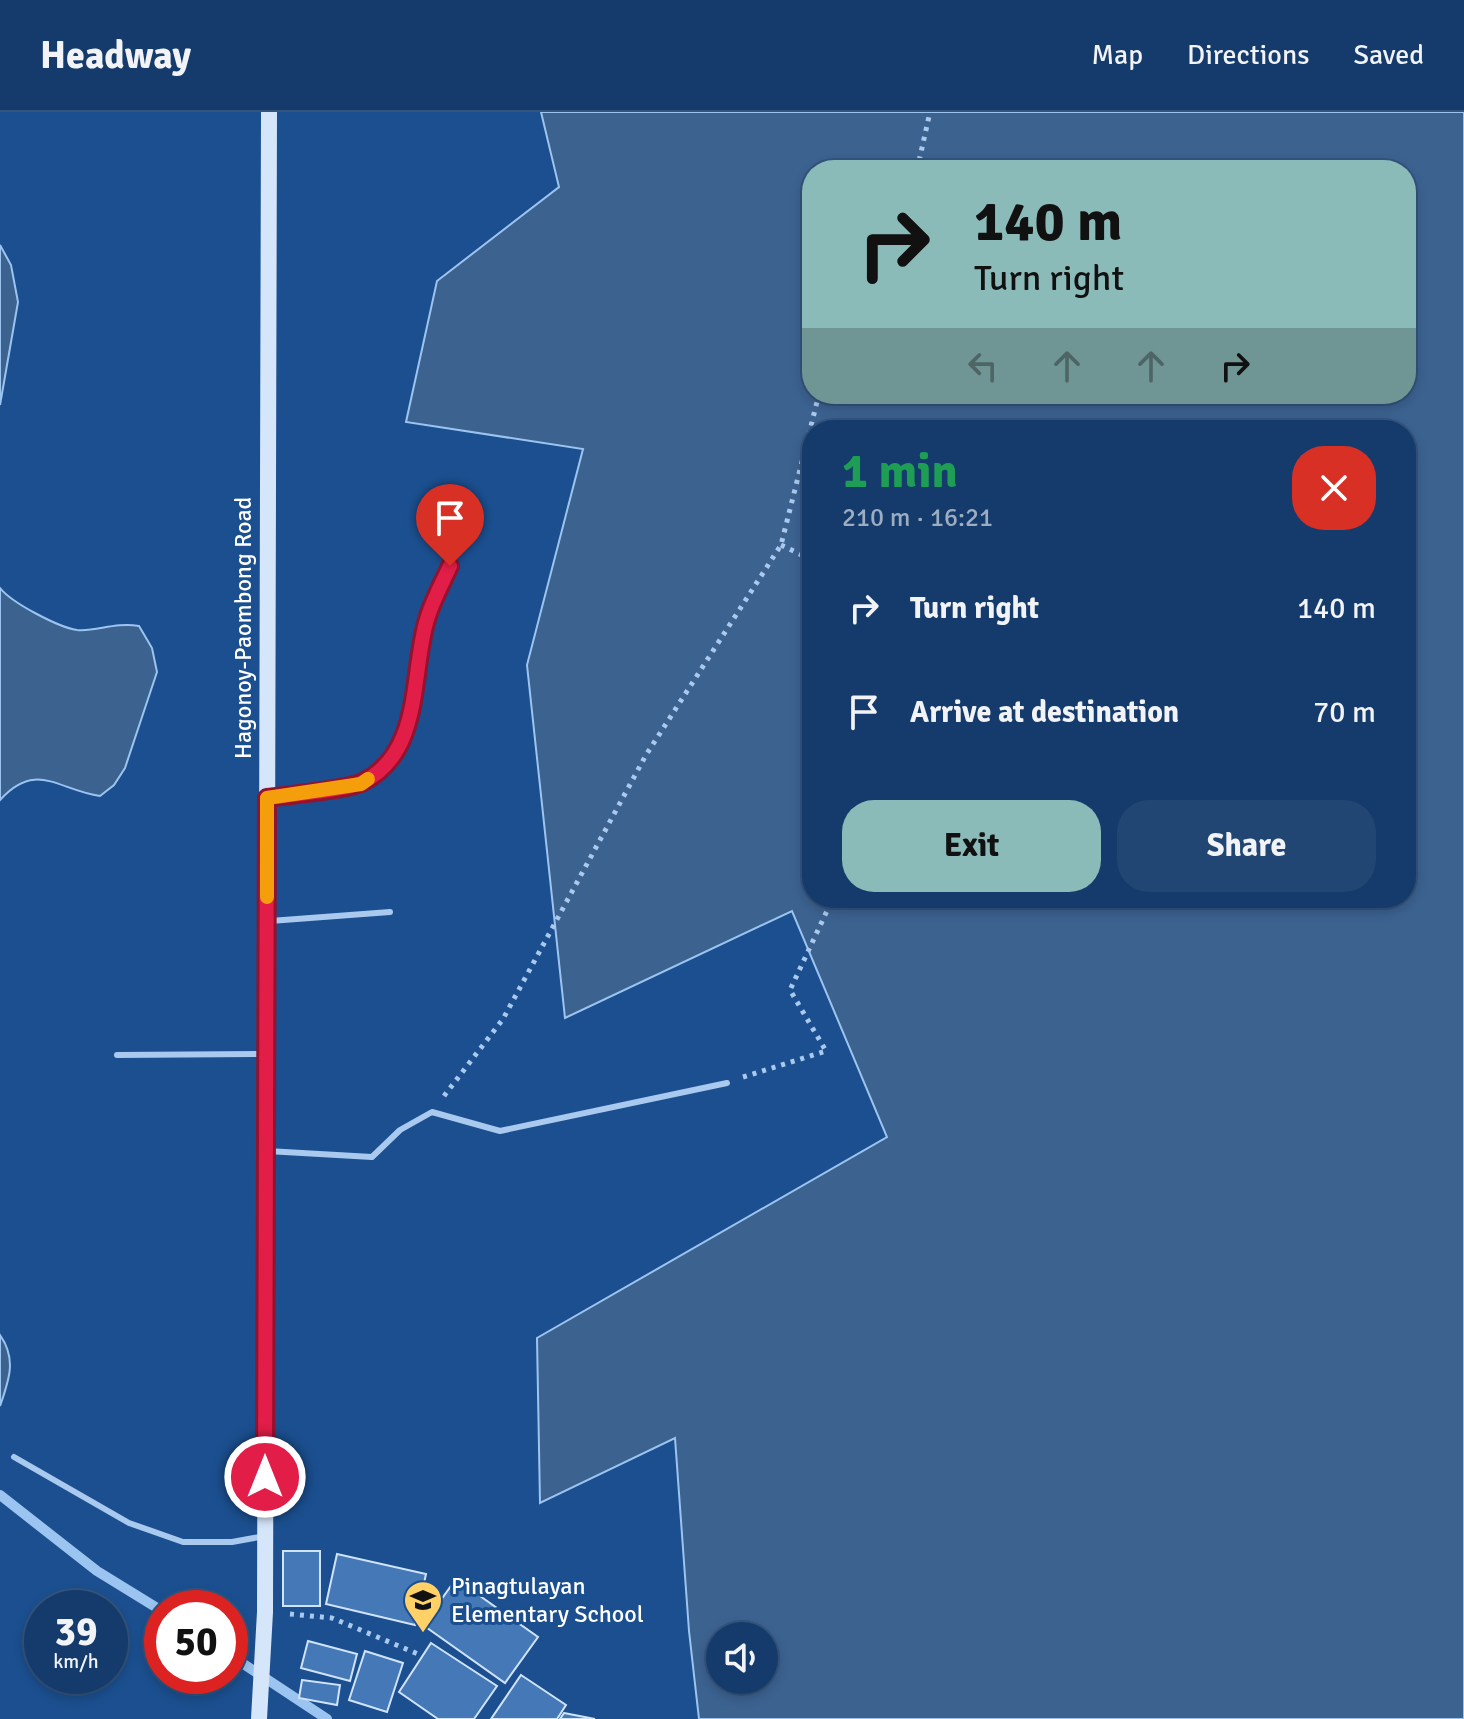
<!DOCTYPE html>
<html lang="en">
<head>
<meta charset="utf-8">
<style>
	:root { --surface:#143b6b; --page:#214673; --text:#f1f3f6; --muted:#9dadc1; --line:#33557e; --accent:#8bbbb9 }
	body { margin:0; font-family:Signika,sans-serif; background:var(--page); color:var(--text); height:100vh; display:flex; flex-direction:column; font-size:30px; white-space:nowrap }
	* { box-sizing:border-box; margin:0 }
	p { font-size:26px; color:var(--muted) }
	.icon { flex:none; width:44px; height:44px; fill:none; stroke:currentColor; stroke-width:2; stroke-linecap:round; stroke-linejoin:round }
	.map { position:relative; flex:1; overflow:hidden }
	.panel { position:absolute; left:802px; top:308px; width:614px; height:488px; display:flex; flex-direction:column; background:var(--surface); border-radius:32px; box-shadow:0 4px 12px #0003,0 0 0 2px var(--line) }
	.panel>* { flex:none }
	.banner { position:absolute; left:802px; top:48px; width:614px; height:244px; border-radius:32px; box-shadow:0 4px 12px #0003,0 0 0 2px var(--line); background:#8bbbb9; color:#111; overflow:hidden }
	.tools { position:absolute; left:706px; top:1510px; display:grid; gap:16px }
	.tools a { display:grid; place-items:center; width:72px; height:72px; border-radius:50%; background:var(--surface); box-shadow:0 4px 12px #0003,0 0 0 2px var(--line); font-size:40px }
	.speed { position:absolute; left:24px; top:1478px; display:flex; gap:16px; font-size:40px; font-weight:700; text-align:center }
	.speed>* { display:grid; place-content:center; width:104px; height:104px; border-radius:50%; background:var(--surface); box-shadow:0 4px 12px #0003,0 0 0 2px var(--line); line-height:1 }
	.speed small { font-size:20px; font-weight:400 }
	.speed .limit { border:12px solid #d22; background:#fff; color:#111 }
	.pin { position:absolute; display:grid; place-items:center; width:68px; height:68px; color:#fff; margin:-82px -34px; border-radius:50% 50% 50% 0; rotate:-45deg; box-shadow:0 0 8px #0007 }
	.pin .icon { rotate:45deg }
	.me { position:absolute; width:88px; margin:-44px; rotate:0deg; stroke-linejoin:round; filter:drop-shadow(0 0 6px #0008) }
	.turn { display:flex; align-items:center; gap:28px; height:168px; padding:0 40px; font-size:36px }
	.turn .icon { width:104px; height:104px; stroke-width:2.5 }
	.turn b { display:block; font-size:56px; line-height:68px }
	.lanes { display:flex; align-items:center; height:76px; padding:0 40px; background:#0003; justify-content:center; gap:40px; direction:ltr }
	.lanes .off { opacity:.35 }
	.round { display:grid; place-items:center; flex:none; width:84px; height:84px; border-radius:32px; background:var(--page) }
	.headline { display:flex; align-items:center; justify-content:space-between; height:136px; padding:0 40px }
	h1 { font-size:48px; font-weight:700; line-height:60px; color:#1e9e55 }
	.button { display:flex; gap:16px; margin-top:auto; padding:16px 40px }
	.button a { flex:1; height:92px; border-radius:32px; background:var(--accent); color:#111; font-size:32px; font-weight:700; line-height:92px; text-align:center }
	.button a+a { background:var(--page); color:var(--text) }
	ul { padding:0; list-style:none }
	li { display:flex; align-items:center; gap:24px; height:104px; padding:0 40px }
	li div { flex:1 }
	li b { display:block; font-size:30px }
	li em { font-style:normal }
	header { display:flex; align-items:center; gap:48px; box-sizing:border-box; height:112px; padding:0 40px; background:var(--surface); border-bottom:2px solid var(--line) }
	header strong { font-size:38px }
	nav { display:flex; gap:44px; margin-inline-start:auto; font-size:28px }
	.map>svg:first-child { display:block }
</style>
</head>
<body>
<header>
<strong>Headway</strong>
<nav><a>Map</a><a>Directions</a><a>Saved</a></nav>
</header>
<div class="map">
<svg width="1464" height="1607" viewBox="0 0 1464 1607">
	<rect width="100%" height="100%" fill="#1b4f8f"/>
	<g fill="#3c6290" stroke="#9cc4f0" stroke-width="2" fill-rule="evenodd">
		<path d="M541,0h923v1607h-765l-10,-88 -14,-193 -135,65 -3,-165 350,-201 -95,-226 -227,107 -38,-353 56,-216 -177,-27 31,-141 122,-94zM812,58h594v224h-594zM812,318h594v468h-594zM720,1524h44v44h-44z"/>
		<polygon points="0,133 11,153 18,190 0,293"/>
		<path d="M0,476c12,15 58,39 77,42 19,2 37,-8 62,-4l13,22 5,24 -32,96 -11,17 -14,11c-42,-6 -64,-36 -100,4z"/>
		<path d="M0,1223c17,24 9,45 0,71z"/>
	</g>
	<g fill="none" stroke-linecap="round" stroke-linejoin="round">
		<g stroke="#9cc4f0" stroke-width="10">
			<polyline points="0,1383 97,1459 162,1499"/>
			<polyline points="230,1543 327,1607"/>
		</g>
	</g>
	<g fill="#4478b7" stroke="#cfe3fa" stroke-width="2">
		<rect x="283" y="1439" width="37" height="55"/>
		<polygon points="337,1442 426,1462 415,1513 326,1492"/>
		<polygon points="456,1467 538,1525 505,1571 423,1513"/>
		<polygon points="308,1529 357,1542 350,1569 301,1556"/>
		<polygon points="431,1531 497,1574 474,1607 438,1607 399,1580"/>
		<polygon points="365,1539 403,1551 387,1600 349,1588"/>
		<polygon points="521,1563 566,1593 557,1607 491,1607"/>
		<polygon points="302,1568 340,1573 337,1593 299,1586"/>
		<polygon points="564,1601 595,1607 560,1607"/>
	</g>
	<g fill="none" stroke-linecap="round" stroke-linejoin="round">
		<g stroke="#a9c9ee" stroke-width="5" stroke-dasharray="4 6" stroke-linecap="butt">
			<polyline points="917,58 930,0"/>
			<polyline points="781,433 812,448"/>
			<polyline points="743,965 826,939 790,878 833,786"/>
			<polyline points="444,984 503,907 646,643 781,433 819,282"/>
			<polyline points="290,1502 332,1506 418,1542"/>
		</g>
		<g stroke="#a9c9ee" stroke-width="6">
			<polyline points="270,809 390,800"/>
			<polyline points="117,943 266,942"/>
			<polyline points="267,1039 372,1045 400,1018 432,1000 500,1019 727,971"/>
			<polyline points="14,1345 129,1411 183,1430 232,1430 265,1424"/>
		</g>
		<polyline stroke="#a9c9ee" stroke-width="8" points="268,686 361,672 377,662 395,641 413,596 426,510 450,454"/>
		<polyline stroke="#d6e6fa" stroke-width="16" points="259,1607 265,1500 269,0"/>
	</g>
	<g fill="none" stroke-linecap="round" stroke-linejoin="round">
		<g stroke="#92132f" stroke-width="20">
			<path id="route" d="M265,1365l2,-679c21,-3 80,-8 96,-16 59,-30 48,-106 63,-159 5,-20 16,-39 24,-57"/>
		</g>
		<use href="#route" stroke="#e11d48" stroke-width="14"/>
		<polyline stroke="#f59e0b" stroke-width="14" points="267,785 267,686 361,672 368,667"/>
	</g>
	<defs>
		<g id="school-pin" transform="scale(2)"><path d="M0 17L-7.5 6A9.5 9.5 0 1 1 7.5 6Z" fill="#ffd166" stroke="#1b4f8f"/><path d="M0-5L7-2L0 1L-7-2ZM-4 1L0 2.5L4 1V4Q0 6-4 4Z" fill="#111"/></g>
	</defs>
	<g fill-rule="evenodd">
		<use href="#school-pin" x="423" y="1488"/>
	</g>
	<g text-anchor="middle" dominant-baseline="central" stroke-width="6" stroke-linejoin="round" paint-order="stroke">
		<g font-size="24" fill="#fff" stroke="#1b4f8f">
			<text transform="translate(243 516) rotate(-90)">Hagonoy-Paombong Road</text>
		</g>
		<g font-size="24" fill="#fff" stroke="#1b4f8f" text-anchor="start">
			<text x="451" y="1474">Pinagtulayan<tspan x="451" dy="28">Elementary School</tspan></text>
		</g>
	</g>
</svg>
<div class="tools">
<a><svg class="icon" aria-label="sound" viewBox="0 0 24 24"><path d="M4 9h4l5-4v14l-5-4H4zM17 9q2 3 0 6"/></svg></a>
</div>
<div class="speed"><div>39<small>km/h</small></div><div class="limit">50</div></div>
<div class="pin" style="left:450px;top:454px;background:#d93025"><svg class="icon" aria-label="arrive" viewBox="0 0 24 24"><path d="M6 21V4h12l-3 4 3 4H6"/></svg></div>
<svg class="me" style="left:265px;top:1365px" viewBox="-20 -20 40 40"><circle r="17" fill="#e11d48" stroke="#fff" stroke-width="3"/><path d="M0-11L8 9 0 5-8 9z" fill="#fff"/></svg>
<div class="banner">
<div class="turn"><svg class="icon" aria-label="right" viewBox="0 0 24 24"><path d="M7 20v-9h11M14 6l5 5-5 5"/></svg><div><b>140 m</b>Turn right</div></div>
<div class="lanes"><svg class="icon off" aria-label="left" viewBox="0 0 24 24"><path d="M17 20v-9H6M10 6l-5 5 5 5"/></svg><svg class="icon off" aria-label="ahead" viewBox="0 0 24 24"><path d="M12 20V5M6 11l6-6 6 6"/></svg><svg class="icon off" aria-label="ahead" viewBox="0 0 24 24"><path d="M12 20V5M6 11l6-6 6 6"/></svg><svg class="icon" aria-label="right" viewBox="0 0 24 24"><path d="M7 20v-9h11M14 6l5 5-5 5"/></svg></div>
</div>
<section class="panel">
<div class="headline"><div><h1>1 min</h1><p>210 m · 16:21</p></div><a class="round" style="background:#d93025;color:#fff"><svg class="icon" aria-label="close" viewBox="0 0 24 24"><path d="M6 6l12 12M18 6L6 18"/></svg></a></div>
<ul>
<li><svg class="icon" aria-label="right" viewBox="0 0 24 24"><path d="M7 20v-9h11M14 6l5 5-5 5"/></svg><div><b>Turn right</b></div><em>140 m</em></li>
<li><svg class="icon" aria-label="arrive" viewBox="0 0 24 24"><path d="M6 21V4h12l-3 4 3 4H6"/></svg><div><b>Arrive at destination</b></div><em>70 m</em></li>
</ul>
<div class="button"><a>Exit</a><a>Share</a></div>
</section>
</div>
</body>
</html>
